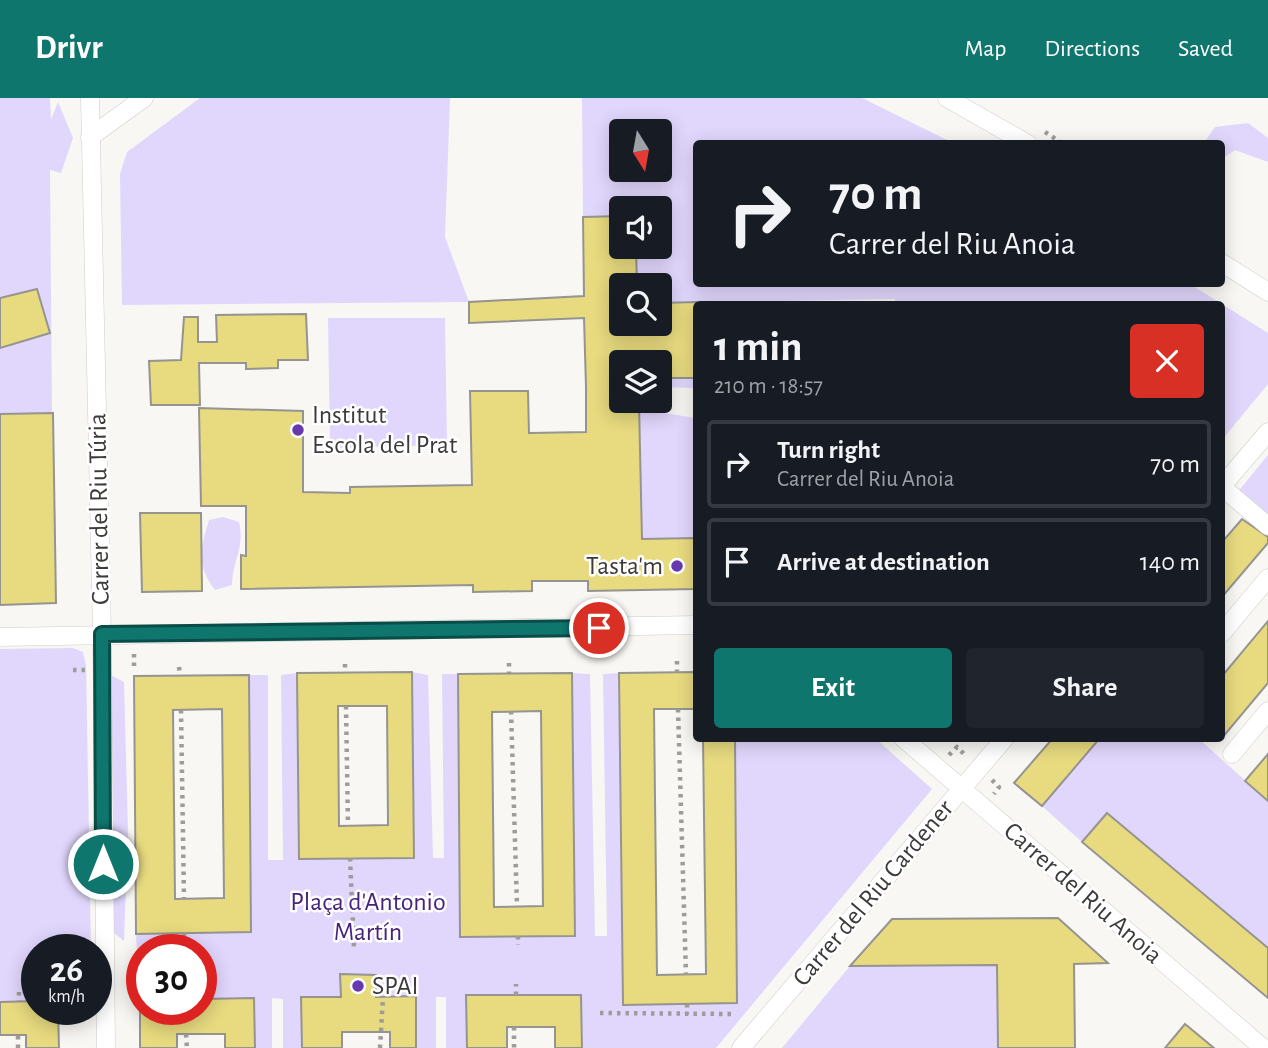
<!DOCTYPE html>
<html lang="en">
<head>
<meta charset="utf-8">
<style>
	:root { --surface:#171b24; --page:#20242c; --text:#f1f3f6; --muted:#9ea1a6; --line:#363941; --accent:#0f766e }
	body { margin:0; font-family:"Alegreya Sans",sans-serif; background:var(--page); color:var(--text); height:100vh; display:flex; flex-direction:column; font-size:26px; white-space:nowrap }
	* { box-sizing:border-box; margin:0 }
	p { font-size:23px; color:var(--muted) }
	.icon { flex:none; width:38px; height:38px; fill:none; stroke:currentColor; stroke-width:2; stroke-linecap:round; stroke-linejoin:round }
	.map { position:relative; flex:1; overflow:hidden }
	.panel { position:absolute; left:693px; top:203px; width:532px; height:441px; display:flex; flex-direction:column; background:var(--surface); border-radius:7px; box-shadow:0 4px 18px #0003 }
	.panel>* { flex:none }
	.hud { position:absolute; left:693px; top:42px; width:532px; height:147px; border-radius:7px; box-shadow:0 4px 18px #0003; background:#171b24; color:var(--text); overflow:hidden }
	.needle { width:46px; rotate:169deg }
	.controls { position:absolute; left:609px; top:21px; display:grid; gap:14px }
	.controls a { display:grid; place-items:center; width:63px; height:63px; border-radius:7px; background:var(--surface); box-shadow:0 4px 18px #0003; font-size:35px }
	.speed { position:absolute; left:21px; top:836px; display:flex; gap:14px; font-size:35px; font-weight:700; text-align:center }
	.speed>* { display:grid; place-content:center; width:91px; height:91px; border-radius:50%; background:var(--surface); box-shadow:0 4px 18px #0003; line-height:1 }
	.speed small { font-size:18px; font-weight:400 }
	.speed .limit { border:10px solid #d22; background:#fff; color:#111 }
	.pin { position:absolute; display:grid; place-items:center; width:60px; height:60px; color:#fff; margin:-30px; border:4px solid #fff; border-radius:50%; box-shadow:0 2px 7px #0007 }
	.me { position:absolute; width:77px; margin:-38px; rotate:0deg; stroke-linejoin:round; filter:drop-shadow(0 0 5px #0008) }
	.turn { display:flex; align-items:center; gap:24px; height:147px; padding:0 21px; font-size:32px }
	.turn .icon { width:91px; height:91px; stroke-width:2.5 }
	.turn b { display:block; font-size:49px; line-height:60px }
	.round { display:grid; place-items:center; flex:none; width:74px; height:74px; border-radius:7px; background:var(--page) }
	.overview { display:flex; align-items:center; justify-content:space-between; height:119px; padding:0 21px }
	h1 { font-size:42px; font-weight:600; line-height:52px }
	.button { display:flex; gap:14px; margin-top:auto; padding:14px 21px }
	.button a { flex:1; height:80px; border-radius:7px; background:var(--accent); color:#fff; font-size:28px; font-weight:600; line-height:80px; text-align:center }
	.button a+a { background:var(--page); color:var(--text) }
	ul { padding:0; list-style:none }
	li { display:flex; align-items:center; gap:21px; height:88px; margin:0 14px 10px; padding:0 7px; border:4px solid var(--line); border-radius:7px }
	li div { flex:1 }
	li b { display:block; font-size:26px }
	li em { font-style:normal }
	header { display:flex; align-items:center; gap:42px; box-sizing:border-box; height:98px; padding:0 35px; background:var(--accent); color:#fff }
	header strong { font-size:33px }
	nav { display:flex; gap:38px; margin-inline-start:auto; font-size:24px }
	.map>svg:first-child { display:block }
</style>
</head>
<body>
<header>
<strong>Drivr</strong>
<nav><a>Map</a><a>Directions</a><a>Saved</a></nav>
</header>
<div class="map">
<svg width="1268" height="950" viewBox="0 0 1268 950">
	<rect width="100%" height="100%" fill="#f8f7f3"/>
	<g fill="#e1d7fd" fill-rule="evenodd">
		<polygon points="0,0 50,0 51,22 58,4 73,40 61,75 50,72 52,315 0,316 0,250 50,235 37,191 0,200"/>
		<polygon points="200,0 450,0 445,139 469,204 122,207 120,76 127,54"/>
		<path d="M582,0h280l91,45 -257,1v140h494l78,49v51l-46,56v-136h-327v-5l-235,4v-18h-23l-1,-38h24v-39h-39v8l-38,1zM621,33h39v39h-39z"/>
		<polygon points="1248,25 1268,40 1268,64 1235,52 1222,61 1222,46 1204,45 1215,29"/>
		<polygon points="328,220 445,220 447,347 330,350"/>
		<polygon points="696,276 696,290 660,289 660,277"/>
		<polygon points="639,311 696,320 696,440 642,441"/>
		<polygon points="1268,357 1268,435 1232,401"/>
		<path d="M223,419l16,5c6,26 -6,36 -7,63l-17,5c-19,-26 -15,-40 -6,-70z"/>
		<polygon points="73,550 83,554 86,567 91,852 37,852 37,903 0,903 0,551"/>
		<polygon points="412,574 428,577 433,760 444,760 442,576 458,576 460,839 575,838 572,575 590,576 595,838 607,838 603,576 619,575 623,907 737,905 735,641 876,641 932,691 716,950 583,950 581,897 467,897 467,950 446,950 446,899 436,899 436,950 416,950 416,899 376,899 376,877 341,876 341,899 301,900 302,950 283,950 283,901 272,900 272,950 255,950 254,900 201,901 201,852 142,852 140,901 136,836 248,834 249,577 268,577 268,762 283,762 281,577 297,575 299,761 414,760"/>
		<polygon points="109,576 124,584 128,733 124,843 109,831"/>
		<polygon points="1100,641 1199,641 1268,703 1268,850 1107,716 1082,744 1042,708"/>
		<polygon points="997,867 998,950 782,950 850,868"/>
	</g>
	<g fill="#e7da7f" stroke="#959490" stroke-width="2" fill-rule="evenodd">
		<polygon points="621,118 621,149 636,149 637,187 621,187 621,226 660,226 660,205 696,204 696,280 660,280 660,264 621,264 622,306 639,306 642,441 696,440 696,491 588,493 588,483 532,483 532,493 473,494 473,487 241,491 241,457 246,458 246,408 201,408 199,310 303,313 303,394 350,395 350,389 472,387 470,293 528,293 529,335 586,334 586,289 584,220 469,225 469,204 584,198 583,119"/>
		<polygon points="37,191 50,235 0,250 0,200"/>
		<polygon points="306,216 308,262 278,262 278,270 246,271 246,265 199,265 200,307 151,307 149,263 181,262 184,219 198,219 198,244 217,244 216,217"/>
		<polygon points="53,315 56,505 0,507 0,316"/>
		<polygon points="140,415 201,415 202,493 142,494"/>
		<polygon points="1242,421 1268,439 1268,445 1222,499 1222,444"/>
		<polygon points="1268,523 1268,585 1222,640 1222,578"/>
		<path d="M412,574l2,186 -115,1 -2,-186zM338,608h49l1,119 -49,1z"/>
		<polygon points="696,574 696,611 654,611 657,877 706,876 703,640 735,640 737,905 623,907 619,575"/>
		<path d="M572,575l3,263 -115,1 -2,-263zM541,613l2,195 -49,1 -2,-195z"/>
		<path d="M249,577l2,257 -115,2 -2,-258zM222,611l2,189 -49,1 -2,-189z"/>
		<polygon points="1053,640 1100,640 1042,708 1014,685"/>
		<polygon points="1268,656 1268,703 1245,683"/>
		<polygon points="1107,715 1268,850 1268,900 1082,744"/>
		<polygon points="1058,820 1108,865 1074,866 1075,950 998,950 997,867 850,868 892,821"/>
		<polygon points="340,876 376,877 376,899 416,898 416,950 390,950 390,934 342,934 342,950 302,950 301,899 341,899"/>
		<polygon points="466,897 581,897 582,950 555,950 555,929 507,929 507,950 467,950"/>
		<polygon points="254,900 255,950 225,950 225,936 177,936 177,950 140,950 140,912 201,912 201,901"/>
		<polygon points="37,903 37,912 58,912 59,950 26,950 26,937 0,937 0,904"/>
		<polygon points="1185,926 1214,950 1165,950"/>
	</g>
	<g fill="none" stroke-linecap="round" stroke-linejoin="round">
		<g stroke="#cdcdc8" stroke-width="19">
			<g id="street">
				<polyline points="90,0 102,536 106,950"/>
				<polyline points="947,0 1028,46"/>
				<polyline points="90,39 144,0"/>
				<polyline points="1222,165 1268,194"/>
				<polyline points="1222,388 1268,334"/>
				<polyline points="1222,389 1268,428"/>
				<polyline points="1222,535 1268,480"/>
				<polyline points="0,539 696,527"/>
				<polyline points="903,640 1263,950"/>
				<polyline points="1232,656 1268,613"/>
				<polyline points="741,950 1005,640"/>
			</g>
		</g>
		<g stroke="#9d9c99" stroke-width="4.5" stroke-dasharray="3.5 5" stroke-linecap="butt">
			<polyline points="1045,34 1063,46"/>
			<polyline points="134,556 134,569"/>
			<polyline points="677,563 677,574"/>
			<polyline points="509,565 509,575"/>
			<polyline points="345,566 345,575"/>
			<polyline points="179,569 180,578"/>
			<polyline points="73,572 85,572"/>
			<polyline points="346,608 348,728"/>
			<polyline points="678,611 686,877"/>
			<polyline points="181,612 184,801"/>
			<polyline points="511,613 517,808"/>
			<polyline points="949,657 957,649 965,657"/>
			<polyline points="992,682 999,689 994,696"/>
			<polyline points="350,760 354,849"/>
			<polyline points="184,835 184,850"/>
			<polyline points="518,838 518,847"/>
			<polyline points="19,894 19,903"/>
			<polyline points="516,897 516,886"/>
			<polyline points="687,906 687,916"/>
			<polyline points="600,915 732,916"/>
			<polyline points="514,929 514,950"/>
			<polyline points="186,936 187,950"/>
			<polyline points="18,950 18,937"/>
			<polyline points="380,950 383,899"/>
		</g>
		<use href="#street" stroke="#fff" stroke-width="18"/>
	</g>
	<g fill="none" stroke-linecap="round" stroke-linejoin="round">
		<g stroke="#0a4d48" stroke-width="18">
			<polyline id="route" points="103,766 102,536 599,530"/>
		</g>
		<use href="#route" stroke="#0f766e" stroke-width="12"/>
	</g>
	<g fill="#6838b0" stroke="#fff" stroke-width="2.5">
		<circle cx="298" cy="332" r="7"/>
		<circle cx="677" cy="468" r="7"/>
		<circle cx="358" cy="888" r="7"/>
	</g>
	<g text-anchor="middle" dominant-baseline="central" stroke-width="5" stroke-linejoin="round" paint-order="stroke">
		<g font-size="26" fill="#3c3b3a" stroke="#fff" text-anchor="start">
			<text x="312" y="317">Institut<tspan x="312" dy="30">Escola del Prat</tspan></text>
			<text x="663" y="468" text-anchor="end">Tasta'm</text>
			<text x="372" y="888">SPAI</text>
		</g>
		<g font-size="26" fill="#3c3b3a" stroke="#fff">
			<text transform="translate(99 411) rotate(-91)">Carrer del Riu Túria</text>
			<text transform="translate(873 795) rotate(-50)">Carrer del Riu Cardener</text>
			<text transform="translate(1083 795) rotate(41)">Carrer del Riu Anoia</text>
		</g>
		<g font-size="26" fill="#47237c" stroke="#fff">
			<text x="368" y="804">Plaça d'Antonio<tspan x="368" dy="30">Martín</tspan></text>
		</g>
	</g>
</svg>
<div class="controls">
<a><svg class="needle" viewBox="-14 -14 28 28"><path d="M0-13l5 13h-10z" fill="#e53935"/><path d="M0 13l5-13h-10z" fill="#9ea1a6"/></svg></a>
<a><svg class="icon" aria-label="sound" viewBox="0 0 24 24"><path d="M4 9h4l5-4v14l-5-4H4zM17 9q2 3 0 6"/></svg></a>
<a><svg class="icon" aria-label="search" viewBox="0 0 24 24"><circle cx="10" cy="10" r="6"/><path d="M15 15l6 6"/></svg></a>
<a><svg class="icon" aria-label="layers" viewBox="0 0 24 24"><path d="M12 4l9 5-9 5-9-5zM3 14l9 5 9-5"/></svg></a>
</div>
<div class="speed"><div>26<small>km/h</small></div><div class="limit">30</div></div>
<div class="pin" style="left:599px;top:530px;background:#d93025"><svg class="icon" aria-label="arrive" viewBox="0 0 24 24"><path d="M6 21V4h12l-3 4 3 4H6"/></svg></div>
<svg class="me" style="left:103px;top:766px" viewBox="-20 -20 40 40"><circle r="17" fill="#0f766e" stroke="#fff" stroke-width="3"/><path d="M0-11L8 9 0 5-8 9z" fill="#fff"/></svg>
<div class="hud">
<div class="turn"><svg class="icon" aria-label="right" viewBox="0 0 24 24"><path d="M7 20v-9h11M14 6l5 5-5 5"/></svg><div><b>70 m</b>Carrer del Riu Anoia</div></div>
</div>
<section class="panel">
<div class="overview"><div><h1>1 min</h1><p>210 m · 18:57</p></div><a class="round" style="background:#d93025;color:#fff"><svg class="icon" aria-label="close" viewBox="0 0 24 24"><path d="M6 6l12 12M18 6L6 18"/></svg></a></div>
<ul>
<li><svg class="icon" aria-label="right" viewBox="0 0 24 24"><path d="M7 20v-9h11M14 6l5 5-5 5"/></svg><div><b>Turn right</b><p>Carrer del Riu Anoia</p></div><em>70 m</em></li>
<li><svg class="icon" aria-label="arrive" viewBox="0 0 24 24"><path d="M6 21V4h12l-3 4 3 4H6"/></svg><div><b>Arrive at destination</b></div><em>140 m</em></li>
</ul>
<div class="button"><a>Exit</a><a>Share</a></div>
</section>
</div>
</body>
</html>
